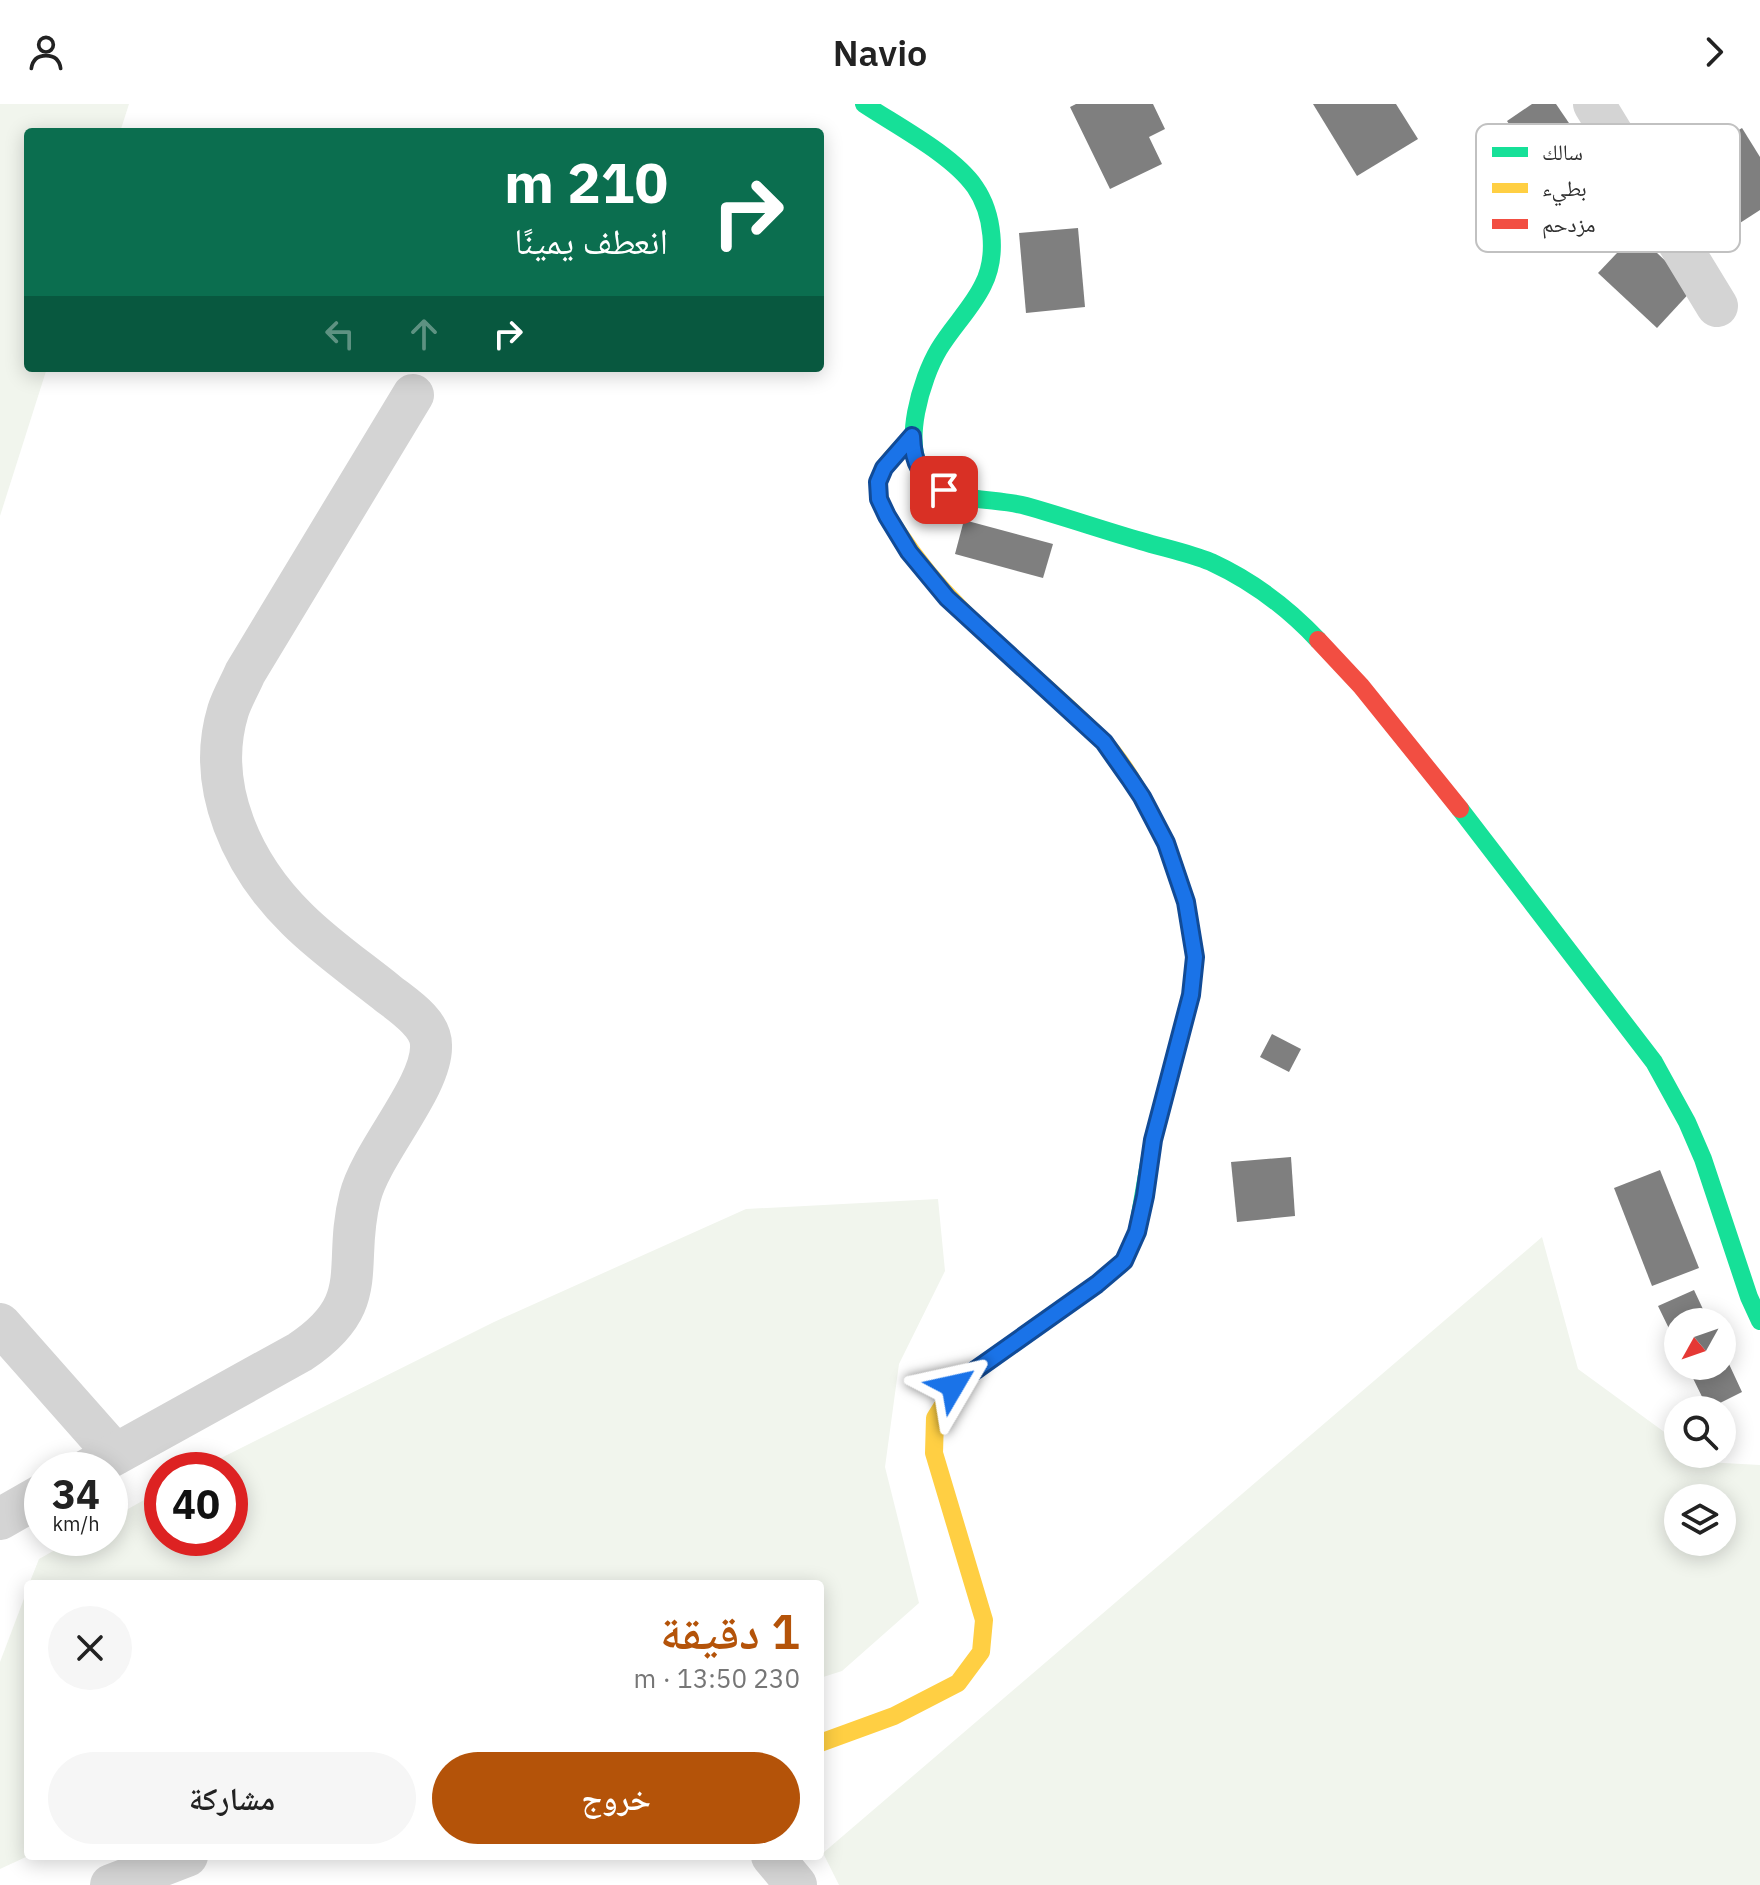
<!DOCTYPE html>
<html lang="ar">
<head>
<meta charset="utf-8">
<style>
	:root { --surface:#fff; --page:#f6f6f6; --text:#222; --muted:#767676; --accent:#b45309 }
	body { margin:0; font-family:"IBM Plex Sans","Noto Naskh Arabic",sans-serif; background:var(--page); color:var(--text); direction:rtl; height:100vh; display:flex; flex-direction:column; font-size:30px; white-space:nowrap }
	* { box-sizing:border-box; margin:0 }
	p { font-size:26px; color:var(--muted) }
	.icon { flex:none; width:44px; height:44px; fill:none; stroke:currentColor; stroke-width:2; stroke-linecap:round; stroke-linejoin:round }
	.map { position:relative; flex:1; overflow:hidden; direction:ltr }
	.details { position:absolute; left:24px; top:1476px; width:800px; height:280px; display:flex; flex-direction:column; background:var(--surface); border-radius:8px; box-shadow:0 4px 20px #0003; direction:rtl }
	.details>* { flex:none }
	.hud { position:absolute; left:24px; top:24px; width:800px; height:244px; border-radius:8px; box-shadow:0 4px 20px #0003; direction:rtl; background:#0b6e4f; color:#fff; overflow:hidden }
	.needle { width:52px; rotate:230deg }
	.buttons { position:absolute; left:1664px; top:1204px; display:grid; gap:16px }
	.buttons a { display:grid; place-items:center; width:72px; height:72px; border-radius:50%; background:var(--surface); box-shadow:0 4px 20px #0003; font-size:40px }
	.speed { position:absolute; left:24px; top:1348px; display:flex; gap:16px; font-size:40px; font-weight:700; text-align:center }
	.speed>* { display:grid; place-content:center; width:104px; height:104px; border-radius:50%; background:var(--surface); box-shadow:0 4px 20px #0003; line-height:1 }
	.speed small { font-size:20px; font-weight:400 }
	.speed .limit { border:12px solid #d22; background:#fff; color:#111 }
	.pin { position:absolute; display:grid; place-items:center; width:68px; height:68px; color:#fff; margin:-34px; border-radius:16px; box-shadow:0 4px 12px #0006 }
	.me { position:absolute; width:88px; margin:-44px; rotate:54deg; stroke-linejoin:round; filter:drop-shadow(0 0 6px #0008) }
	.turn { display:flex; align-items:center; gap:28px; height:168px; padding:0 24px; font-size:36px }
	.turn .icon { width:104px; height:104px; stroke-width:2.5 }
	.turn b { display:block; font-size:56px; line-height:68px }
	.lanes { display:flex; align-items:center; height:76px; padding:0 24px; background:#0003; justify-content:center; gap:40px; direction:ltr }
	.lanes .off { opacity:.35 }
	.round { display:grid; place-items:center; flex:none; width:84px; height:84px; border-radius:42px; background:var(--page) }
	.headline { display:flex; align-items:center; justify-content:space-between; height:136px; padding:0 24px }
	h1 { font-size:48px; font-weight:600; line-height:60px; color:var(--accent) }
	.action { display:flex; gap:16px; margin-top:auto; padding:16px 24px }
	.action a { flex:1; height:92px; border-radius:48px; background:var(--accent); color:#fff; font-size:32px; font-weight:600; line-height:92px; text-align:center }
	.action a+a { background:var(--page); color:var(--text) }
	header { display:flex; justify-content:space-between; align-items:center; height:104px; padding:0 24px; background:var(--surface); font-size:36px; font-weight:600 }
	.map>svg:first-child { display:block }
</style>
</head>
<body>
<header><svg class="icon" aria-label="forward" viewBox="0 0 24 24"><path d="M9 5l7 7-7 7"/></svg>Navio<svg class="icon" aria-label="person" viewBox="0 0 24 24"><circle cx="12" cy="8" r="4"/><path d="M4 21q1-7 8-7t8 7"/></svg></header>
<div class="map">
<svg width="1760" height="1781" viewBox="0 0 1760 1781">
	<rect width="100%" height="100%" fill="#fff"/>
	<g fill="#f1f5ed" fill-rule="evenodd">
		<polygon points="0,0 129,0 120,28 28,28 28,264 47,264 0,412"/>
		<polygon points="938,1095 945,1167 899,1260 885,1363 919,1499 842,1567 820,1574 820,1480 29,1480 39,1455 76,1434 110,1434 110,1415 162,1386 162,1434 230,1434 230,1366 197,1366 494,1218 746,1105"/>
		<path d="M1542,1133l36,132 100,73v12h17l11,8 54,3v420h-921l-16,-32zM1678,1394h44v44h-44z"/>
		<polygon points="28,1484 28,1752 0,1765 0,1558"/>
	</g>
	<g fill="#7f7f7f">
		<polygon points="1076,0 1153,0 1165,25 1149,33 1162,60 1110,85 1070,3"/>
		<polygon points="1313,0 1396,0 1418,35 1357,72"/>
		<polygon points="1532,0 1556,0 1616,88 1575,115 1507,17"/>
		<polygon points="1742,24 1760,53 1760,106 1726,128 1683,61"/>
		<polygon points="1078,124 1085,203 1026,209 1019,129"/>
		<polygon points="1636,129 1694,184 1657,224 1598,169"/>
		<polygon points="964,416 1053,440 1043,474 955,450"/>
		<polygon points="1272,930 1301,945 1289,968 1260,953"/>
		<polygon points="1291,1053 1295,1112 1237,1118 1231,1058"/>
		<polygon points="1660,1066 1699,1164 1652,1182 1614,1084"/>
		<polygon points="1694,1186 1709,1218 1678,1218 1678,1243 1658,1202"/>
		<polygon points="1722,1245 1742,1288 1708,1305 1687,1262 1722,1262"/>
	</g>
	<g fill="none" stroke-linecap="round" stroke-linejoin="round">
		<g stroke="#d4d4d4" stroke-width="42">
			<polyline points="1594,0 1717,202"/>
			<polyline points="0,1220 115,1350"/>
			<path d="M87,1366l213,-118c74,-49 42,-85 60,-155 11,-45 73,-111 71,-152 0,-23 -29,-40 -45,-53 -30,-24 -62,-46 -89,-73 -54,-53 -92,-132 -69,-208 4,-13 12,-26 17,-38l168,-278"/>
			<polyline points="0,1415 42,1391"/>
			<polyline points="772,1752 796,1781"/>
			<polyline points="111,1781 187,1752"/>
		</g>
		<g stroke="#16e098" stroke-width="18">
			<path d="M864,0c33,22 89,51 111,83 18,26 23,69 8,98 -11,23 -31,42 -44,64 -18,30 -38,97 -15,126 23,29 69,22 102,31 39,11 77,24 115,35 23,7 48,12 70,21 39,18 77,46 107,78"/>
			<polyline points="1460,705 1654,958 1687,1018 1703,1055 1749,1193 1760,1217"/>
			<polyline points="957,1279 1097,1180 1124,1157 1137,1128 1153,1036 1191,891 1195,853 1186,798 1166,739 1158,723"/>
		</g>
		<g stroke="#ffcf43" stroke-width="18">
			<path d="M912,332c-12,14 -33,30 -34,50 0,19 12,34 22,49 55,84 133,135 202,205 23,23 40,58 56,87"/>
			<polyline points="820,1639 894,1612 958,1579 981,1548 984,1516 934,1349 935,1314 957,1279"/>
		</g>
		<polyline stroke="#f24e42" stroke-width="18" points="1318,536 1361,582 1460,705"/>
	</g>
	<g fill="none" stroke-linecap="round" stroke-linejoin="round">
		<g stroke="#114b97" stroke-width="20">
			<path id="route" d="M944,386c-24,-16 -31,-25 -32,-54l-28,32 -6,14 1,17 8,17 22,36 38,46 157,144 26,37 12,18 24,46 20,59 9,55 -4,38 -38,145 -8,56 -8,36 -13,29 -27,23 -144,102"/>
		</g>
		<use href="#route" stroke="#1a73e8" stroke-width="14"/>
	</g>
	<rect x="1476" y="20" width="264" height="128" rx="12" fill="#fff" stroke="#c1c1c1" stroke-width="2"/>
	<rect x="1492" y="43" width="36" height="10" fill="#16e098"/>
	<rect x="1492" y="79" width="36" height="10" fill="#ffcf43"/>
	<rect x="1492" y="115" width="36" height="10" fill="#f24e42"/>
	<g font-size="22" fill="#303030">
		<text x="1542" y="56">سالك</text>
		<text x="1542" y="92">بطيء</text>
		<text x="1542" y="128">مزدحم</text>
	</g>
</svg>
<div class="buttons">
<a><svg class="needle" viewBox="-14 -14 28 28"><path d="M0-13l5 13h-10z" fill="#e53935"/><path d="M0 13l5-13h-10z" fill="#767676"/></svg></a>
<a><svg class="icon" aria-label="search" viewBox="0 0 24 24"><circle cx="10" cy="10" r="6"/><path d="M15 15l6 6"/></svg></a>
<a><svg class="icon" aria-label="layers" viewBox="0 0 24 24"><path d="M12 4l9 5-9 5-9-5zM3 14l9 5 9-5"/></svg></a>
</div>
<div class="speed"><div>34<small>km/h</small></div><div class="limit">40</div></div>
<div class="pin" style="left:944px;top:386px;background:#d93025"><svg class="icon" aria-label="arrive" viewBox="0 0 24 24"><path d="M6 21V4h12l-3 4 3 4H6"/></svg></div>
<svg class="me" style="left:953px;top:1282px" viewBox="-20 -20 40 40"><path d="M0-17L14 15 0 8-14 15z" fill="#1a73e8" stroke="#fff" stroke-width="4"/></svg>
<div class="hud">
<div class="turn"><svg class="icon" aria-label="right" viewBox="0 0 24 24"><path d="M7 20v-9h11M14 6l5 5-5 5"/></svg><div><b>210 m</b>انعطف يمينًا</div></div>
<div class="lanes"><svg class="icon off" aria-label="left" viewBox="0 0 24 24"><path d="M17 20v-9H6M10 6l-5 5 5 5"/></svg><svg class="icon off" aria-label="ahead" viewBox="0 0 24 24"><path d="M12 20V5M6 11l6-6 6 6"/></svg><svg class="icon" aria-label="right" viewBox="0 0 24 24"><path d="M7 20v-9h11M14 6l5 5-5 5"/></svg></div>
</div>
<section class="details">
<div class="headline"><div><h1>1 دقيقة</h1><p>230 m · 13:50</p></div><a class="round"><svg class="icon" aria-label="close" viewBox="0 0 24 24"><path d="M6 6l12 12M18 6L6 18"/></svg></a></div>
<div class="action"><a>خروج</a><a>مشاركة</a></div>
</section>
</div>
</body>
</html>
